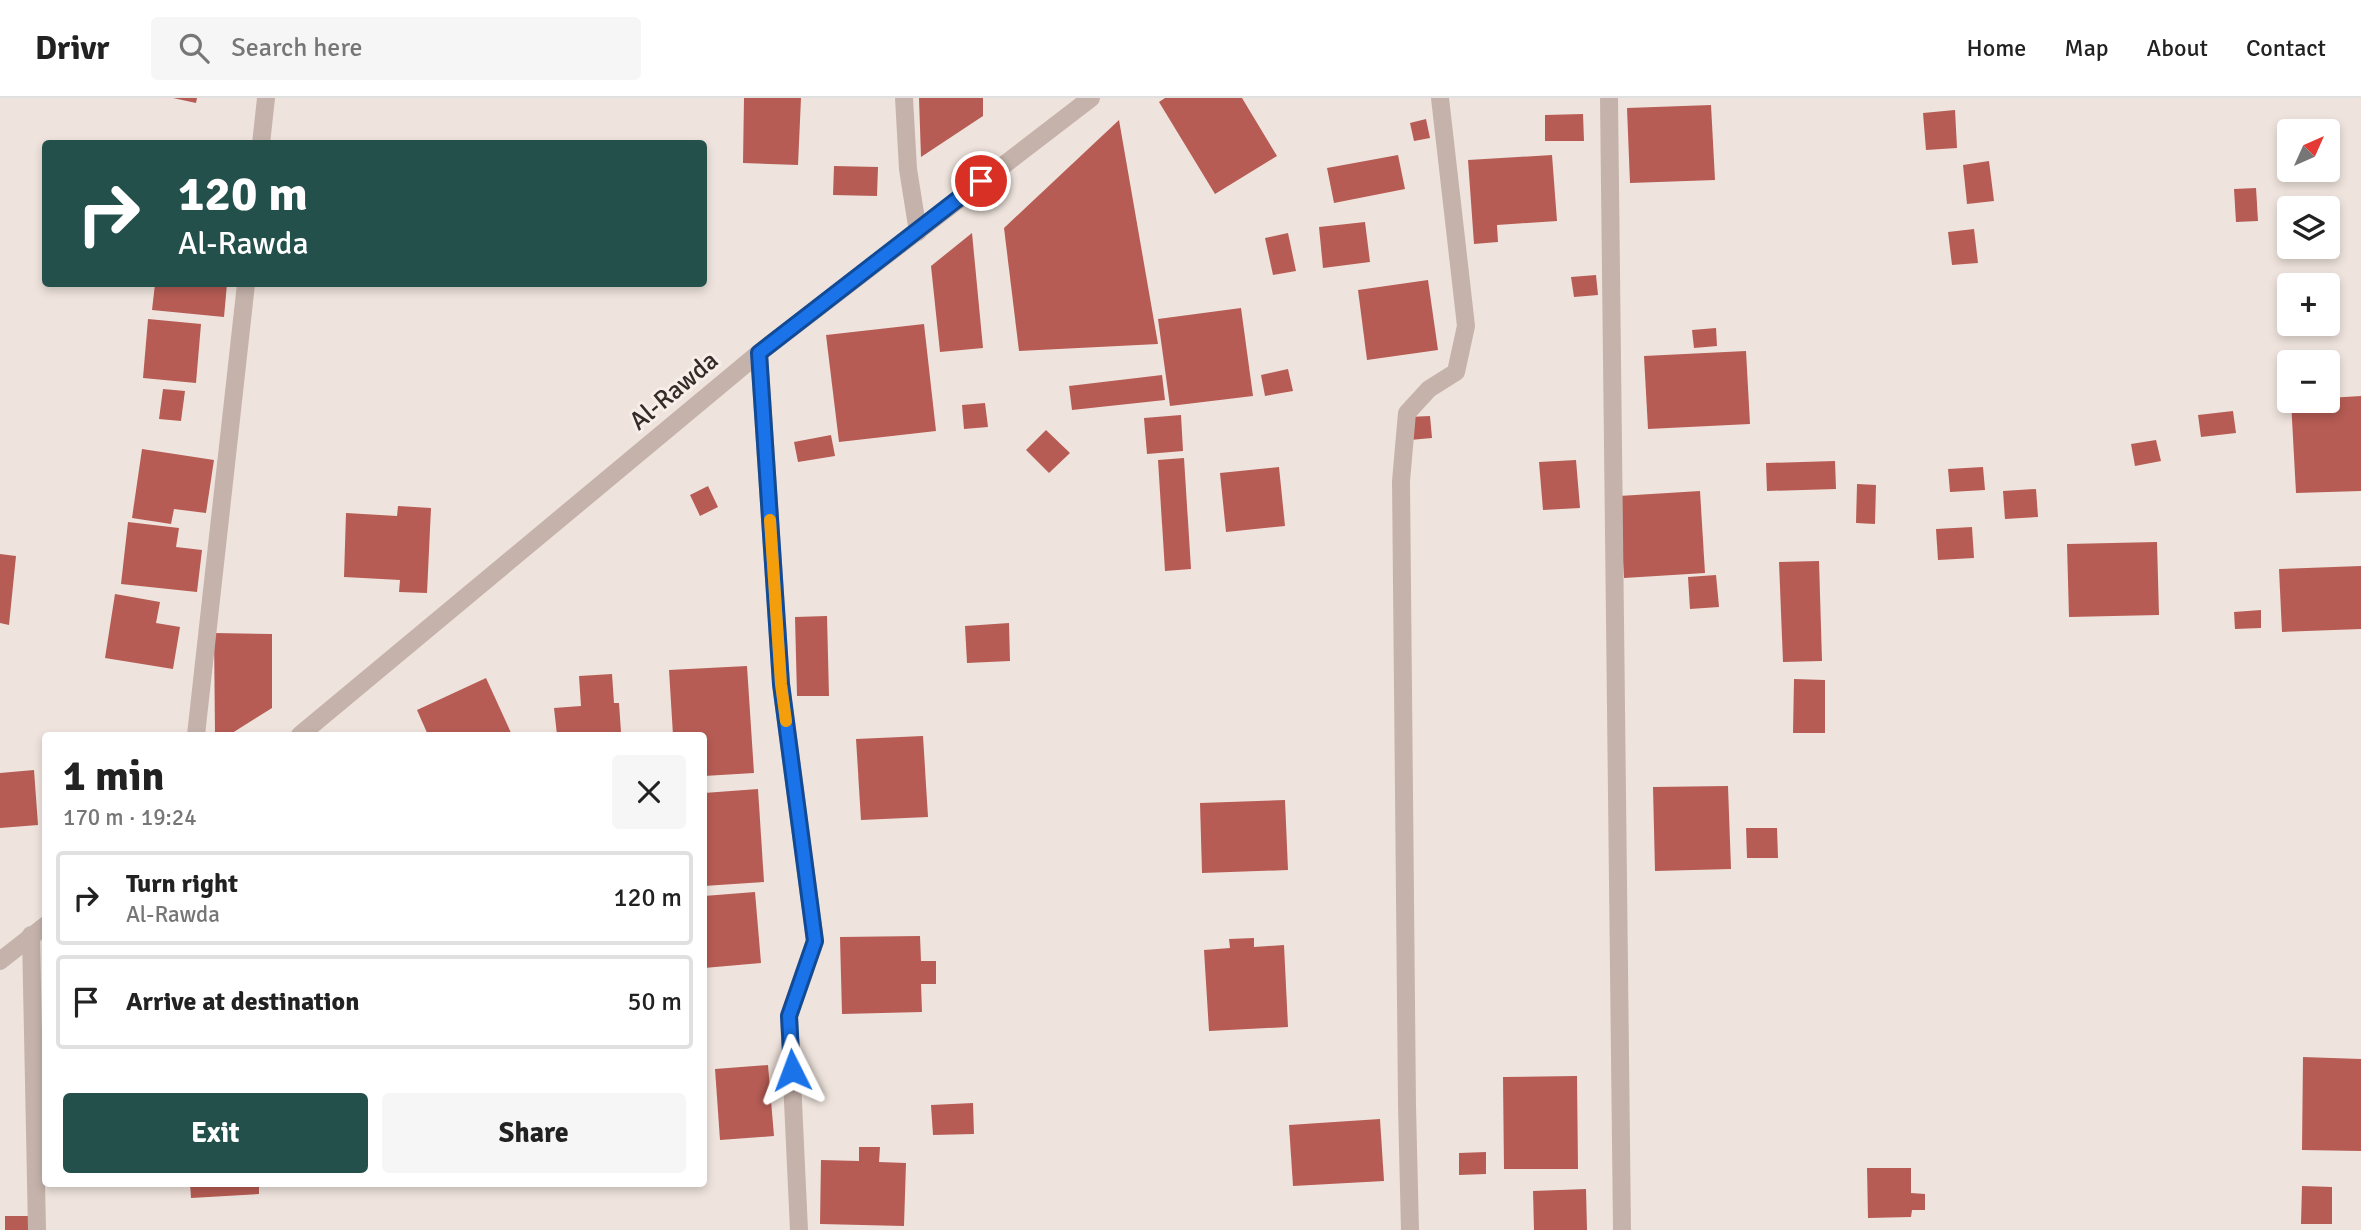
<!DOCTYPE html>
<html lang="en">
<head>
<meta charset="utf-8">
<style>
	:root { --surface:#fff; --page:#f6f6f6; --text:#222; --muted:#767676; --line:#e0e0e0; --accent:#24504c }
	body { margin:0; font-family:Signika,sans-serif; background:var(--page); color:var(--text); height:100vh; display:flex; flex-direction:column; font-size:26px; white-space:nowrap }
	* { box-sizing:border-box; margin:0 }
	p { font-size:23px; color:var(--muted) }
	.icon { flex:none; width:38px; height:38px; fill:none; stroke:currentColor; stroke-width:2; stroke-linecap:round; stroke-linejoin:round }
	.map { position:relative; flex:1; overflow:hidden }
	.sheet { position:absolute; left:42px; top:634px; width:665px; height:455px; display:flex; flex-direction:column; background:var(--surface); border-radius:7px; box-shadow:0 4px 10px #0003 }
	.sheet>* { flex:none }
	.hud { position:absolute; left:42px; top:42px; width:665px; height:147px; border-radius:7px; box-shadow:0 4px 10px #0003; background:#24504c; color:#fff; overflow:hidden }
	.needle { width:46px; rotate:45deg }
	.buttons { position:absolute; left:2277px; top:21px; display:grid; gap:14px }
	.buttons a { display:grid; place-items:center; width:63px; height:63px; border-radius:7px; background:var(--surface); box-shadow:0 4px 10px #0003; font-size:35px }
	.pin { position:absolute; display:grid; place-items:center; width:60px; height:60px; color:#fff; margin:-30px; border:4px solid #fff; border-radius:50%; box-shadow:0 2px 7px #0007 }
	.me { position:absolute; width:77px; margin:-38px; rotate:357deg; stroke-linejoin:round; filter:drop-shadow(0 0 5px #0008) }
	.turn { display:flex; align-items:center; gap:24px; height:147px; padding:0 21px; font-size:32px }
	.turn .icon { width:91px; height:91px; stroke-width:2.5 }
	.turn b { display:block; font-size:49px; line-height:60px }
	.round { display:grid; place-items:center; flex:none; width:74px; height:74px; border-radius:7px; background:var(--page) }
	.summary { display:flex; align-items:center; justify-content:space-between; height:119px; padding:0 21px }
	h1 { font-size:42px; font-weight:700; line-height:52px }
	.button { display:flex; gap:14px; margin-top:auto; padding:14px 21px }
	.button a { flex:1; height:80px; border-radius:7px; background:var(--accent); color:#fff; font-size:28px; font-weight:700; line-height:80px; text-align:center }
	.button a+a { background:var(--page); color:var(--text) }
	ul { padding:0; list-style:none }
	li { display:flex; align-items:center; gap:21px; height:94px; margin:0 14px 10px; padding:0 7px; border:4px solid var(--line); border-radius:7px }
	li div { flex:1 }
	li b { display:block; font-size:26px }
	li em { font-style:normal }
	header { display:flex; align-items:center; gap:42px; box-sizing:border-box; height:98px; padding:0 35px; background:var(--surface); border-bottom:2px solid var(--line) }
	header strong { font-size:33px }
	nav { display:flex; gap:38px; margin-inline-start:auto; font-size:24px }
	.search { width:490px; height:63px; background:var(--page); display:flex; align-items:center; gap:18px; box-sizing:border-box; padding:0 24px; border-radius:7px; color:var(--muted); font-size:26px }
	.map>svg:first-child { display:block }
</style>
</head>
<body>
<header>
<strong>Drivr</strong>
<div class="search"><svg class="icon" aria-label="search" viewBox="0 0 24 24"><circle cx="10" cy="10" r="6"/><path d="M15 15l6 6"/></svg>Search here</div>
<nav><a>Home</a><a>Map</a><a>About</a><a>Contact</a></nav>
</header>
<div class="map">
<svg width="2361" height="1132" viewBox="0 0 2361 1132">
	<rect width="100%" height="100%" fill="#efe4dd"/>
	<g fill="#b65c54">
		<polygon points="173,0 197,0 196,5"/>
		<polygon points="744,0 801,0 798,67 743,65"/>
		<polygon points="919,0 983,0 983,18 921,59"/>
		<polygon points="1165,0 1242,0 1277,58 1215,96 1159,4"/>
		<polygon points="1711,7 1715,82 1630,85 1627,10"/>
		<polygon points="1955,12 1957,50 1926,52 1923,15"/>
		<polygon points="1583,16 1584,43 1545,43 1545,17"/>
		<polygon points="1426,21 1430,40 1414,43 1410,25"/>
		<polygon points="1119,22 1158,246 1019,253 1004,130"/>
		<polygon points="1398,57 1405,91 1334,105 1327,70"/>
		<polygon points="1552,57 1557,123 1497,127 1498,144 1474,146 1468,62"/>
		<polygon points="1989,63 1994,103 1967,106 1963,67"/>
		<polygon points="834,68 878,69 877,98 833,97"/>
		<polygon points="2256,90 2258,123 2236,124 2234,91"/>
		<polygon points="1365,124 1370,164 1323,170 1319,129"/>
		<polygon points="1974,131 1978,165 1952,167 1948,134"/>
		<polygon points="972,135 983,250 940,254 931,168"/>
		<polygon points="1288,135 1296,173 1273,177 1265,140"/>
		<polygon points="1596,177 1598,197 1574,199 1571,179"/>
		<polygon points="1428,182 1438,252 1367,262 1358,192"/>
		<polygon points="155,186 227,186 224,219 152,212"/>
		<polygon points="1241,210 1253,298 1170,308 1158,221"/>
		<polygon points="148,221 201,226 196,285 143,280"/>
		<polygon points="924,226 936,333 839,344 826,237"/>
		<polygon points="1716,230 1717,248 1694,250 1692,232"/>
		<polygon points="1746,253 1750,326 1648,331 1644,258"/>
		<polygon points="1288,271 1293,293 1265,298 1261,277"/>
		<polygon points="1162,277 1165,302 1072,312 1069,288"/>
		<polygon points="163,291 185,293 181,323 159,321"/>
		<polygon points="2361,298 2361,393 2296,395 2291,303 2328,303 2328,300"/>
		<polygon points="985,305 988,329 964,331 962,307"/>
		<polygon points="2233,313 2236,335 2201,339 2198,317"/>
		<polygon points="1181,317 1183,353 1147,356 1144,320"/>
		<polygon points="1430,318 1432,340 1410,342 1408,319"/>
		<polygon points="1046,332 1070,355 1049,375 1026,352"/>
		<polygon points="831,337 835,358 798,364 794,344"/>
		<polygon points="2156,342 2161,363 2135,368 2131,346"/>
		<polygon points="142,351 214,362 206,415 174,411 171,426 132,420"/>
		<polygon points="1184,360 1191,471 1165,473 1158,362"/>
		<polygon points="1576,362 1580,410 1543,412 1539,364"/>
		<polygon points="1835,363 1836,391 1767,393 1766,365"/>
		<polygon points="1279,369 1285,428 1226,434 1220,375"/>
		<polygon points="1983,369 1985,392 1950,394 1948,371"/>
		<polygon points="1857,386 1876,387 1875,426 1856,425"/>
		<polygon points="708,388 718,409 700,418 690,397"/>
		<polygon points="2036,391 2038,419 2005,421 2003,393"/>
		<polygon points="1700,393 1705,475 1624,480 1619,398"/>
		<polygon points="398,408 431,410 427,495 399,494 400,482 344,479 346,415 397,418"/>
		<polygon points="128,424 179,430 176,449 202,452 197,494 121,486"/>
		<polygon points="1972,429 1974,460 1938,462 1936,431"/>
		<polygon points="2157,444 2159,517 2069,519 2067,446"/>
		<polygon points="0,456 16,458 9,527 0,525"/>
		<polygon points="1819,463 1822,563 1783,564 1779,464"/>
		<polygon points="2361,468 2361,531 2282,534 2279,471"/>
		<polygon points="1716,477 1719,509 1690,511 1688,479"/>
		<polygon points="115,496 160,504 156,525 180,529 173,571 105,560"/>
		<polygon points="2261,512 2261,530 2235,531 2234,514"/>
		<polygon points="827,518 829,598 797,598 795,519"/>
		<polygon points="1009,525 1010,563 967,565 965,528"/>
		<polygon points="214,535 272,536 272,610 229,637 215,637"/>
		<polygon points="747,568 754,675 704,678 704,637 673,637 669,572"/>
		<polygon points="612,576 614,605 619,605 621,634 557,637 554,610 581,608 579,578"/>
		<polygon points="486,580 512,637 428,637 417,612"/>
		<polygon points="1794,581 1825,582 1825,635 1793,635"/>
		<polygon points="923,638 928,719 861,722 856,641"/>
		<polygon points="34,672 38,727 0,730 0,675"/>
		<polygon points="1728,688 1731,771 1655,773 1653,689"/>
		<polygon points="758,691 764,784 704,788 704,695"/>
		<polygon points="1285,702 1288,772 1202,775 1200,705"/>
		<polygon points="1746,730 1777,730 1778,760 1747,760"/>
		<polygon points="755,794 761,865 704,870 704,798"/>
		<polygon points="920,838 921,863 936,863 936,886 921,886 922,914 842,916 840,839"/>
		<polygon points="1254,840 1254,849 1284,847 1288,929 1209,933 1204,852 1230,850 1229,841"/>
		<polygon points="41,957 46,957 46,978 44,978"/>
		<polygon points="2303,959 2361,961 2361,1053 2302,1052"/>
		<polygon points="768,967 774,1038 720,1042 715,971"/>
		<polygon points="1577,978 1578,1071 1504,1071 1503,979"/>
		<polygon points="973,1005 974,1036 933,1037 931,1007"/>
		<polygon points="1380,1021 1384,1083 1293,1088 1289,1027"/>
		<polygon points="859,1049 880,1049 879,1064 906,1065 904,1128 820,1126 821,1062 859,1063"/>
		<polygon points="1486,1054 1486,1076 1459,1077 1459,1055"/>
		<polygon points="1867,1070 1911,1070 1911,1095 1925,1096 1925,1112 1912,1112 1911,1119 1868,1120"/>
		<polygon points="190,1085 259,1085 259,1096 191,1100"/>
		<polygon points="2302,1088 2332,1089 2332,1126 2301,1126"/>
		<polygon points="1586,1091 1587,1132 1534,1132 1533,1093"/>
		<rect x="5" y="1118" width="24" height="14"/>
	</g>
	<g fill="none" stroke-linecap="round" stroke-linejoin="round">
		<g stroke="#c5b3ab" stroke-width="18">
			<polyline points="904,0 908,71 918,134"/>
			<polyline points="1609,0 1622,1132"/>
			<polyline points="261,46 266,0"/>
			<polyline points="759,255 781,586 815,843 789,918 799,1132"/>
			<polyline points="196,637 246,186"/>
			<polyline points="300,637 759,255 1091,0"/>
			<polyline points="31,837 37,1132"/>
			<polyline points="0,863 46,827"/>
			<polyline points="1410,1132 1407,1008 1401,383 1407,315 1429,291 1456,274 1466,228 1440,0"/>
		</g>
	</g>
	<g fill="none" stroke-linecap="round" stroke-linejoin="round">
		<g stroke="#114b97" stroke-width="18">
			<polyline id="route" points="792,972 789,918 815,843 781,586 759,255 981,83"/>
		</g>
		<use href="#route" stroke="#1a73e8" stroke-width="12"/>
		<polyline stroke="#f59e0b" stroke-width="12" points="770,422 781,586 786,623"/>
	</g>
	<g text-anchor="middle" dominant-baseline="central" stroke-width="6" stroke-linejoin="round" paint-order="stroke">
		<g font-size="26" fill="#342b29" stroke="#f7eee9">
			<text transform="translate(674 293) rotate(-40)">Al-Rawda</text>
		</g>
	</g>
</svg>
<div class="buttons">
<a><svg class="needle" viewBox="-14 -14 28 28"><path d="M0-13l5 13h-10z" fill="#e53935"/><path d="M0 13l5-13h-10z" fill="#767676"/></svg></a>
<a><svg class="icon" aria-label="layers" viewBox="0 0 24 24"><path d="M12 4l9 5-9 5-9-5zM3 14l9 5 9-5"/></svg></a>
<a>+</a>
<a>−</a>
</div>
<div class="pin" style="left:981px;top:83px;background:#d93025"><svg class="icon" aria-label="arrive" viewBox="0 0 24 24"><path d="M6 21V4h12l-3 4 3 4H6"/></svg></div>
<svg class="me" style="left:792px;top:972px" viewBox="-20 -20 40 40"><path d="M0-17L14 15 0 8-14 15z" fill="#1a73e8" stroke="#fff" stroke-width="4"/></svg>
<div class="hud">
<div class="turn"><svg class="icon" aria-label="right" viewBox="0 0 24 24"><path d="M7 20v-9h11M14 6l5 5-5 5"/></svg><div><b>120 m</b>Al-Rawda</div></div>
</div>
<section class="sheet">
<div class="summary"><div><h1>1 min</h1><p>170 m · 19:24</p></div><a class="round"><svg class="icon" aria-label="close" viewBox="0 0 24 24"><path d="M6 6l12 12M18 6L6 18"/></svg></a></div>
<ul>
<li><svg class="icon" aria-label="right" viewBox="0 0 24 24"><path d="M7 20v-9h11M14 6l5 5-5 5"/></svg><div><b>Turn right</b><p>Al-Rawda</p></div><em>120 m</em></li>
<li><svg class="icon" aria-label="arrive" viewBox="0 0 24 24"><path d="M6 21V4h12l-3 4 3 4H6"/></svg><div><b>Arrive at destination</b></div><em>50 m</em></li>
</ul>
<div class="button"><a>Exit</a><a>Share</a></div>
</section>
</div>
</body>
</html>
